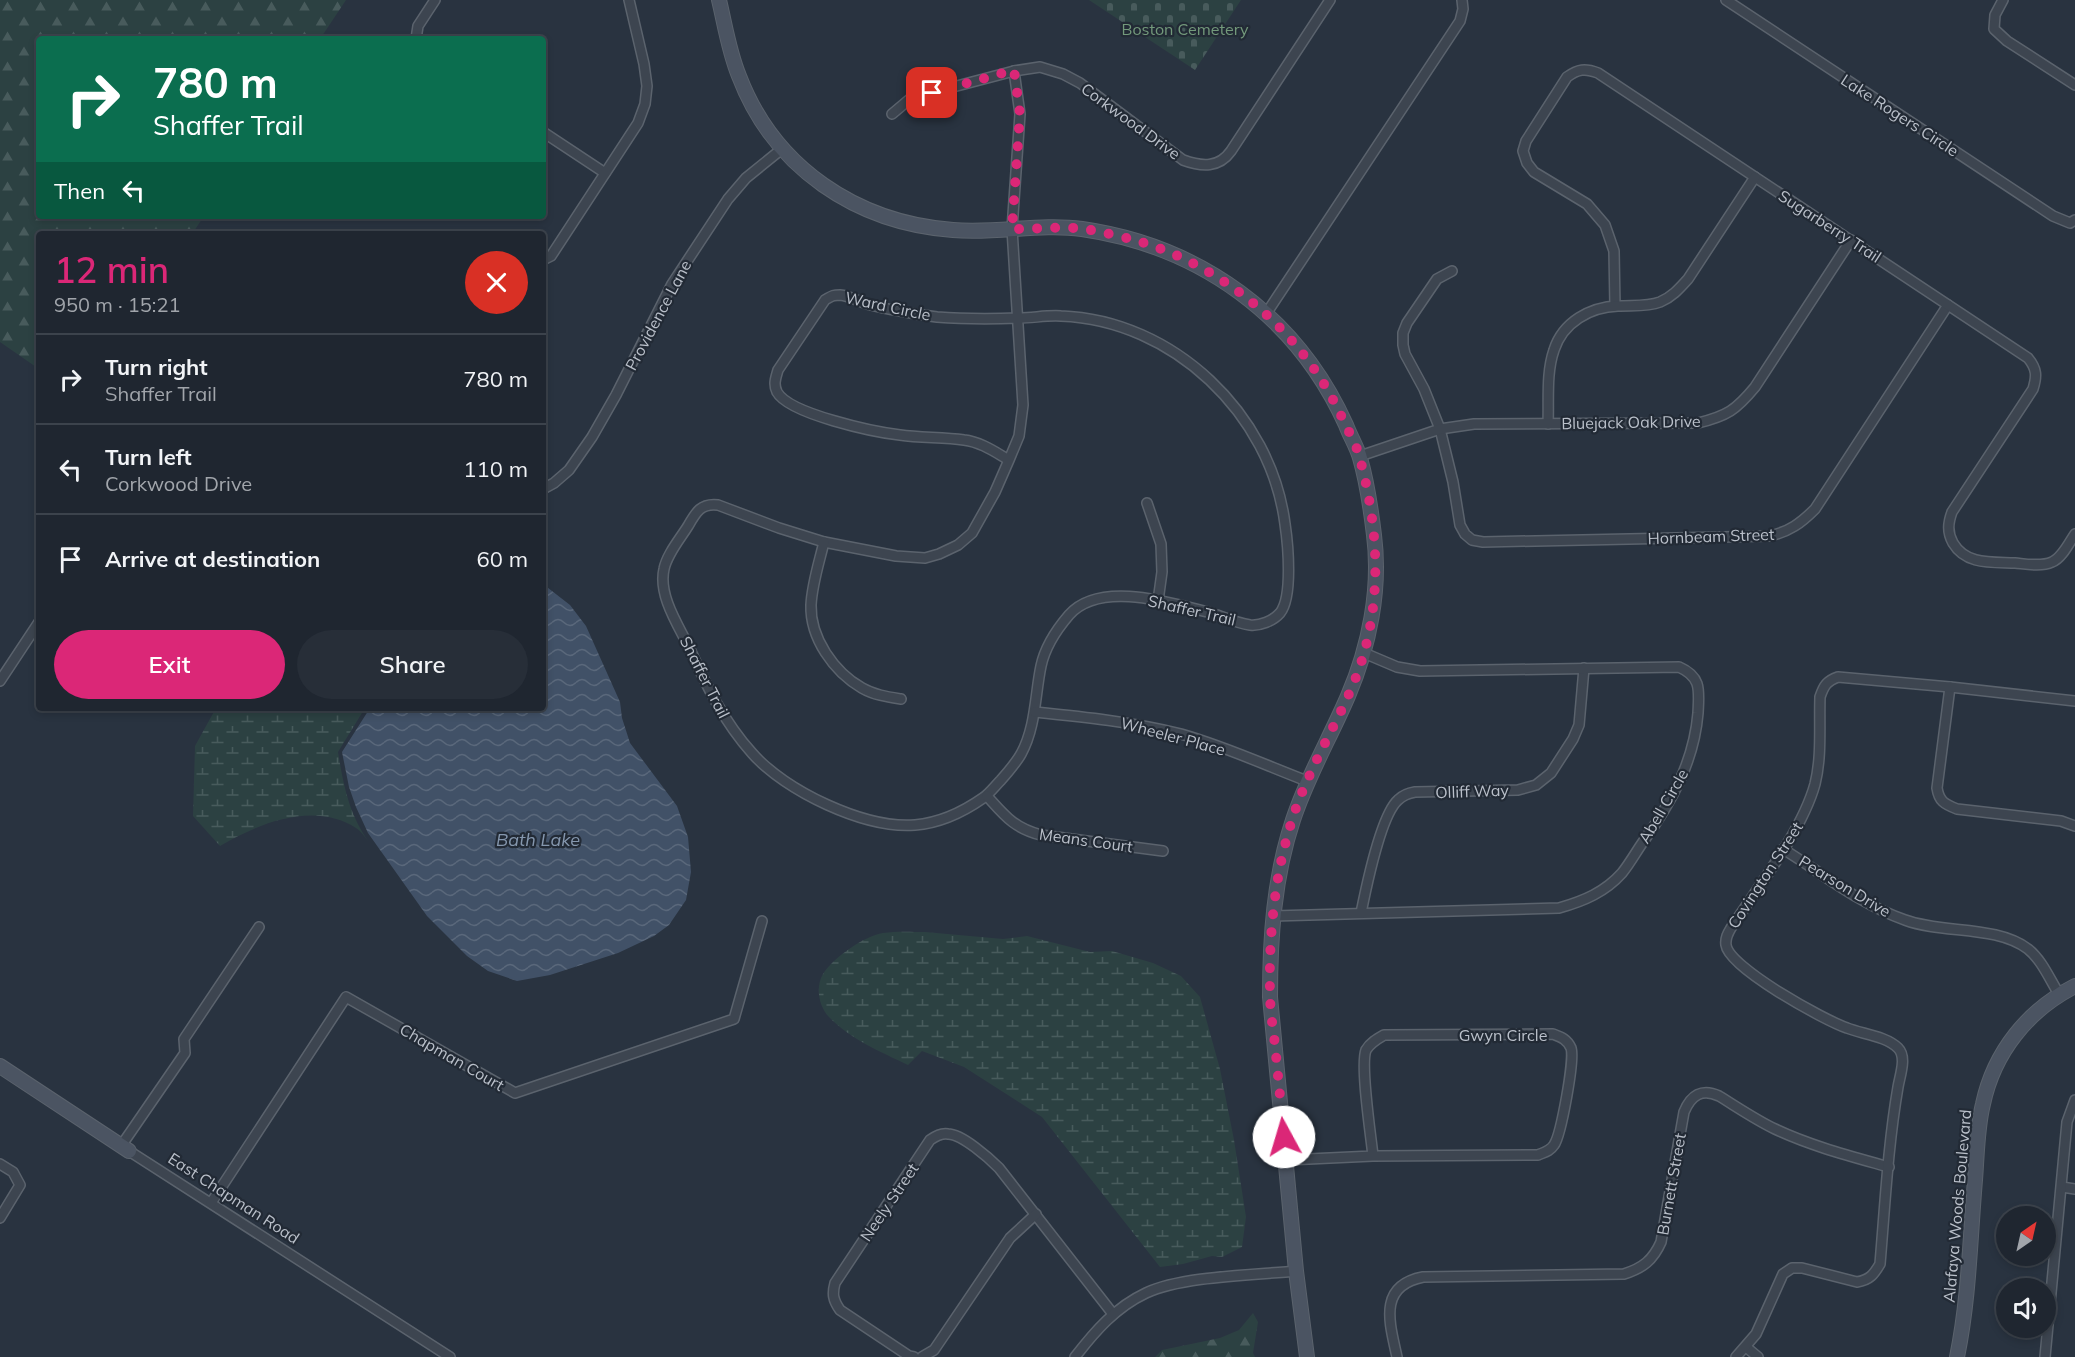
<!DOCTYPE html>
<html lang="en">
<head>
<meta charset="utf-8">
<style>
	:root { --surface:#1f2630; --page:#272e38; --text:#f1f3f6; --muted:#a1a5ab; --line:#3c434c; --accent:#db2777 }
	body { margin:0; font-family:Mulish,sans-serif; background:var(--page); color:var(--text); height:100vh; display:flex; flex-direction:column; font-size:22px; white-space:nowrap }
	* { box-sizing:border-box; margin:0 }
	p { font-size:20px; color:var(--muted) }
	.icon { flex:none; width:33px; height:33px; fill:none; stroke:currentColor; stroke-width:2; stroke-linecap:round; stroke-linejoin:round }
	.map { position:relative; flex:1; overflow:hidden }
	.side { position:absolute; left:36px; top:231px; width:510px; height:480px; display:flex; flex-direction:column; background:var(--surface); border-radius:6px; box-shadow:0 3px 9px #0003,0 0 0 2px var(--line) }
	.side>* { flex:none }
	.hud { position:absolute; left:36px; top:36px; width:510px; height:183px; border-radius:6px; box-shadow:0 3px 9px #0003,0 0 0 2px var(--line); background:#0b6e4f; color:#fff; overflow:hidden }
	.needle { width:39px; rotate:34deg }
	.controls { position:absolute; left:1996px; top:1206px; display:grid; gap:12px }
	.controls a { display:grid; place-items:center; width:60px; height:60px; border-radius:50%; background:var(--surface); box-shadow:0 3px 9px #0003,0 0 0 2px var(--line); font-size:30px }
	.pin { position:absolute; display:grid; place-items:center; width:51px; height:51px; color:#fff; margin:-26px; border-radius:12px; box-shadow:0 3px 9px #0006 }
	.me { position:absolute; width:66px; margin:-33px; rotate:354deg; stroke-linejoin:round; filter:drop-shadow(0 0 4px #0008) }
	.turn { display:flex; align-items:center; gap:21px; height:126px; padding:0 18px; font-size:27px }
	.turn .icon { width:78px; height:78px; stroke-width:2.5 }
	.turn b { display:block; font-size:42px; line-height:51px }
	.then { display:flex; align-items:center; height:57px; padding:0 18px; background:#0003; gap:12px; font-size:22px }
	.round { display:grid; place-items:center; flex:none; width:63px; height:63px; border-radius:32px; background:var(--page) }
	.overview { display:flex; align-items:center; justify-content:space-between; height:102px; padding:0 18px }
	h1 { font-size:36px; font-weight:600; line-height:45px; color:var(--accent) }
	.cta { display:flex; gap:12px; margin-top:auto; padding:12px 18px }
	.cta a { flex:1; height:69px; border-radius:36px; background:var(--accent); color:#fff; font-size:24px; font-weight:600; line-height:69px; text-align:center }
	.cta a+a { background:var(--page); color:var(--text) }
	ul { padding:0; list-style:none }
	li { display:flex; align-items:center; gap:18px; height:90px; padding:0 18px; border-top:2px solid var(--line) }
	li div { flex:1 }
	li b { display:block; font-size:22px }
	li em { font-style:normal }
	.map>svg:first-child { display:block }
</style>
</head>
<body>
<div class="map">
<svg width="2075" height="1357" viewBox="0 0 2075 1357">
	<defs>
		<pattern id="forest-firs" width="22" height="20" patternUnits="userSpaceOnUse" patternTransform="scale(1.5)"><rect width="22" height="20" fill="#2c4142"/><path d="M5 1l3.5 6h-7zM16 11l3.5 6h-7z" fill="#485b5c"/></pattern>
		<pattern id="wetland-marsh" width="20" height="14" patternUnits="userSpaceOnUse" patternTransform="scale(1.5)"><rect width="20" height="14" fill="#2c4142"/><path d="M1 5h8M5 5V1M11 12h8M15 12V8" fill="none" stroke="#485b5c"/></pattern>
		<pattern id="cemetery-stones" width="16" height="16" patternUnits="userSpaceOnUse" patternTransform="scale(1.5)"><rect width="16" height="16" fill="#2c4142"/><path d="M2 7V4a2 2 0 0 1 4 0v3zM10 15v-3a2 2 0 0 1 4 0v3z" fill="#485b5c"/></pattern>
		<pattern id="water-waves" width="16" height="10" patternUnits="userSpaceOnUse" patternTransform="scale(1.5)"><rect width="16" height="10" fill="#415167"/><path d="M0 5q4-4 8 0t8 0" fill="none" stroke="#5a687b"/></pattern>
	</defs>
	<rect width="100%" height="100%" fill="#293340"/>
	<g fill="url(#forest-firs)">
		<polygon points="0,0 346,0 320,39 39,39 39,216 204,216 192,234 39,234 39,369 0,342"/>
		<polygon points="1253,1313 1258,1322 1253,1353 1255,1357 1155,1357 1162,1350 1220,1338 1239,1330"/>
	</g>
	<g fill="url(#wetland-marsh)">
		<path d="M216,708h149l-27,44c5,31 11,63 31,90 -4,-5 -8,-11 -13,-14 -42,-27 -97,-5 -136,18l-27,-30 2,-70z"/>
		<path d="M925,932l78,7 24,-3 63,16 22,-1 41,12 28,13 19,21 20,72 14,71 12,77 -4,30 -20,10 -10,-1 -29,8 -23,3 -118,-150 -78,-50 -42,-16 -14,14c-27,-13 -58,-26 -79,-48 -10,-10 -14,-30 -6,-43 10,-16 41,-38 60,-41 14,-2 29,-1 42,-1z"/>
	</g>
	<polygon fill="url(#cemetery-stones)" points="1089,0 1241,0 1195,70"/>
	<polygon fill="url(#water-waves)" points="543,584 570,605 586,626 620,702 622,718 630,743 677,806 688,837 691,872 686,900 669,925 654,936 618,953 550,975 517,981 488,971 467,956 427,916 368,833 356,807 349,787 342,752 370,708 543,708"/>
	<g fill="none" stroke-linecap="round" stroke-linejoin="round">
		<g stroke="#5b636d" stroke-width="12">
			<g id="street">
				<polyline points="1726,0 2053,216 2070,223 2075,220"/>
				<polyline points="2003,0 1995,15 1994,29 2007,41 2075,85"/>
				<polyline points="416,39 418,26 435,0"/>
				<path d="M892,114l19,-16 103,-27 26,-4 23,7 17,9 103,77c19,7 36,8 48,-9l99,-151"/>
				<polyline points="543,132 605,173"/>
				<polyline points="543,260 551,256 638,123 645,104 647,86 644,64 629,0"/>
				<path d="M1452,271l-15,8 -30,44 -4,10v12l2,9 19,35 16,40 13,53 7,43 5,9 7,6 11,2 286,-6c20,-4 32,-13 46,-27l133,-204"/>
				<path d="M1615,306l-1,-55 -9,-26 -18,-21 -53,-32 -7,-9 -4,-12 3,-10 41,-64c11,-8 18,-9 31,-4l430,285c9,11 9,18 5,31l-81,123c-4,11 -5,20 1,31 13,22 38,19 62,20 11,1 26,4 37,-1 10,-4 17,-19 23,-28"/>
				<polyline points="1266,314 1460,21 1463,9 1462,0"/>
				<path d="M1548,424c1,-24 -2,-51 6,-74 9,-28 36,-43 64,-44 14,-1 29,1 42,-4 12,-5 19,-13 28,-23l67,-102"/>
				<path d="M1360,456l80,-27 34,-5 224,-1c29,-7 38,-13 57,-36l96,-147"/>
				<path d="M1009,460c-14,-8 -28,-18 -45,-20 -21,-3 -43,-2 -64,-5 -26,-3 -111,-21 -123,-43 -4,-8 -1,-15 1,-22l47,-70c7,-4 7,-5 15,-5 11,1 21,8 31,10 22,6 44,9 66,12 26,2 55,2 82,1 14,0 28,-3 42,-2 112,4 210,98 224,208 3,20 8,73 -5,89 -7,8 -20,13 -30,12 -13,-2 -27,-8 -39,-12 -40,-10 -111,-33 -142,2 -12,14 -24,32 -28,51 -6,28 -5,61 -20,88 -5,9 -13,18 -20,26 -6,6 -11,13 -18,18 -20,14 -44,25 -68,27 -50,4 -130,-34 -163,-72 -28,-31 -46,-68 -63,-106 -11,-22 -31,-52 -25,-78 3,-15 16,-30 24,-43 8,-14 13,-23 30,-21l61,23 45,14 72,14 29,2 14,-4 19,-9 14,-12 23,-41 14,-32 10,-24 4,-31 -11,-176 8,-115 -6,-43"/>
				<polyline points="543,489 554,483 569,470 592,437 616,395 672,284 728,199 746,178 783,148"/>
				<polyline points="1147,503 1161,544 1162,572 1158,601"/>
				<path d="M824,542c-5,21 -12,42 -13,63 -1,33 23,67 51,83 12,7 26,9 39,11"/>
				<polyline points="0,681 39,622"/>
				<path d="M1950,687l-13,101c2,13 7,16 20,21l104,12 14,5"/>
				<path d="M1035,712c49,5 98,10 146,22 43,12 84,31 126,47"/>
				<path d="M987,796c18,20 27,32 54,39l122,16"/>
				<path d="M1783,849c39,24 78,56 122,71 38,14 91,5 123,29 14,11 22,31 31,45"/>
				<path d="M1361,913c5,-25 20,-98 37,-113 5,-5 11,-7 17,-8l103,-2 18,-5 15,-12 22,-34 6,-14 5,-57"/>
				<path d="M1273,916l286,-8c25,-7 46,-16 63,-35 8,-10 14,-21 21,-31 28,-39 51,-80 55,-129 1,-22 4,-36 -19,-46l-259,4 -23,-4 -33,-14"/>
				<polyline points="121,1146 185,1053 184,1039 259,927"/>
				<polyline points="129,1151 450,1357"/>
				<path d="M1287,1160l86,-4 165,-1c7,-3 12,-4 16,-10 7,-10 21,-86 17,-97 -4,-9 -10,-11 -18,-14l-169,1c-7,4 -14,8 -18,15 -6,15 5,86 7,106"/>
				<polyline points="0,1164 13,1172 20,1185 0,1218"/>
				<polyline points="2062,1187 2075,1189"/>
				<polyline points="211,1203 346,997 515,1093 734,1019 762,921"/>
				<polyline points="1746,1347 1758,1357"/>
				<path d="M914,1357l-5,-1 -69,-46c-7,-10 -8,-16 -5,-27l95,-143c6,-4 11,-7 18,-6 14,0 41,24 51,34l114,146"/>
				<polyline points="922,1357 934,1350 1010,1238 1036,1214"/>
				<path d="M1075,1357c20,-26 41,-50 71,-64 36,-17 109,-18 150,-22"/>
				<path d="M1397,1357c-7,-33 -20,-71 26,-80l201,-3c19,-6 29,-14 37,-32l23,-130c7,-17 18,-24 35,-16 18,11 37,24 56,33 36,17 75,27 114,38"/>
				<path d="M1736,1357l20,-23 27,-60 9,-6h10l55,14c13,-2 17,-8 23,-18 5,-59 8,-119 18,-177 2,-12 9,-30 0,-39 -12,-12 -36,-14 -51,-20 -23,-8 -118,-60 -121,-83 -1,-7 2,-12 5,-17 27,-41 71,-97 84,-144 7,-28 4,-58 5,-87 4,-12 7,-16 18,-20l112,10 125,14"/>
				<polyline points="2045,1357 2067,1122 2075,1100"/>
			</g>
		</g>
		<g stroke="#5b636d" stroke-width="16">
			<g id="secondary">
				<path d="M719,0c6,25 10,52 20,76 35,92 118,147 214,154 43,4 87,-7 129,-1 118,17 215,87 264,196 4,11 11,22 14,33 7,24 11,52 14,77 7,54 -5,112 -26,161 -18,42 -41,81 -55,124 -19,57 -23,118 -23,177l26,274 11,86"/>
				<polyline points="0,1066 129,1151"/>
				<path d="M1957,1357c12,-58 13,-118 18,-177 2,-25 2,-52 8,-76 11,-52 45,-94 92,-118"/>
			</g>
		</g>
		<use href="#street" stroke="#3d4550" stroke-width="9"/>
		<use href="#secondary" stroke="#4b5462" stroke-width="14"/>
	</g>
	<g fill="none" stroke-linecap="round" stroke-linejoin="round">
		<path stroke="#db2777" stroke-width="10" stroke-dasharray="0 18" d="M932,93l82,-23 6,44 -8,115c21,0 43,-2 64,-1 20,2 42,8 62,13 90,27 168,95 206,181 6,12 13,24 16,37 17,63 22,130 4,194 -12,44 -38,84 -56,126 -13,27 -22,59 -28,88 -8,42 -11,84 -10,126 0,18 3,35 5,52 3,31 6,61 9,92"/>
	</g>
	<g text-anchor="middle" dominant-baseline="central" stroke-width="4.5" stroke-linejoin="round" paint-order="stroke">
		<g font-size="16" fill="#73997b" stroke="#222a35">
			<text x="1185" y="29">Boston Cemetery</text>
		</g>
		<g font-size="16" fill="#bac0ca" stroke="#222a35">
			<text transform="translate(1900 115) rotate(33)">Lake Rogers Circle</text>
			<text transform="translate(1131 121) rotate(36)">Corkwood Drive</text>
			<text transform="translate(1830 226) rotate(33)">Sugarberry Trail</text>
			<text transform="translate(888 306) rotate(12)">Ward Circle</text>
			<text transform="translate(658 315) rotate(-62)">Providence Lane</text>
			<text transform="translate(1631 422) rotate(-1)">Bluejack Oak Drive</text>
			<text transform="translate(1711 536) rotate(-2)">Hornbeam Street</text>
			<text transform="translate(1192 610) rotate(13)">Shaffer Trail</text>
			<text transform="translate(705 677) rotate(63)">Shaffer Trail</text>
			<text transform="translate(1173 736) rotate(15)">Wheeler Place</text>
			<text transform="translate(1472 791) rotate(-2)">Olliff Way</text>
			<text transform="translate(1663 806) rotate(-60)">Abell Circle</text>
			<text transform="translate(1086 840) rotate(8)">Means Court</text>
			<text transform="translate(1765 875) rotate(-57)">Covington Street</text>
			<text transform="translate(1845 886) rotate(31)">Pearson Drive</text>
			<text x="1503" y="1035">Gwyn Circle</text>
			<text transform="translate(452 1057) rotate(30)">Chapman Court</text>
			<text transform="translate(1671 1184) rotate(-80)">Burnett Street</text>
			<text transform="translate(234 1198) rotate(33)">East Chapman Road</text>
			<text transform="translate(889 1202) rotate(-56)">Neely Street</text>
			<text transform="translate(1957 1206) rotate(-85)">Alafaya Woods Boulevard</text>
		</g>
		<g font-size="18" font-style="italic" fill="#8597ae" stroke="#222a35">
			<text x="538" y="839">Bath Lake</text>
		</g>
	</g>
</svg>
<div class="controls">
<a><svg class="needle" viewBox="-14 -14 28 28"><path d="M0-13l5 13h-10z" fill="#e53935"/><path d="M0 13l5-13h-10z" fill="#a1a5ab"/></svg></a>
<a><svg class="icon" aria-label="sound" viewBox="0 0 24 24"><path d="M4 9h4l5-4v14l-5-4H4zM17 9q2 3 0 6"/></svg></a>
</div>
<div class="pin" style="left:932px;top:93px;background:#d93025"><svg class="icon" aria-label="arrive" viewBox="0 0 24 24"><path d="M6 21V4h12l-3 4 3 4H6"/></svg></div>
<svg class="me" style="left:1284px;top:1137px" viewBox="-20 -20 40 40"><circle r="19" fill="#fff"/><path d="M0-13L10 11 0 6-10 11z" fill="#db2777"/></svg>
<div class="hud">
<div class="turn"><svg class="icon" aria-label="right" viewBox="0 0 24 24"><path d="M7 20v-9h11M14 6l5 5-5 5"/></svg><div><b>780 m</b>Shaffer Trail</div></div>
<div class="then">Then<svg class="icon" aria-label="left" viewBox="0 0 24 24"><path d="M17 20v-9H6M10 6l-5 5 5 5"/></svg></div>
</div>
<section class="side">
<div class="overview"><div><h1>12 min</h1><p>950 m · 15:21</p></div><a class="round" style="background:#d93025;color:#fff"><svg class="icon" aria-label="close" viewBox="0 0 24 24"><path d="M6 6l12 12M18 6L6 18"/></svg></a></div>
<ul>
<li><svg class="icon" aria-label="right" viewBox="0 0 24 24"><path d="M7 20v-9h11M14 6l5 5-5 5"/></svg><div><b>Turn right</b><p>Shaffer Trail</p></div><em>780 m</em></li>
<li><svg class="icon" aria-label="left" viewBox="0 0 24 24"><path d="M17 20v-9H6M10 6l-5 5 5 5"/></svg><div><b>Turn left</b><p>Corkwood Drive</p></div><em>110 m</em></li>
<li><svg class="icon" aria-label="arrive" viewBox="0 0 24 24"><path d="M6 21V4h12l-3 4 3 4H6"/></svg><div><b>Arrive at destination</b></div><em>60 m</em></li>
</ul>
<div class="cta"><a>Exit</a><a>Share</a></div>
</section>
</div>
</body>
</html>
